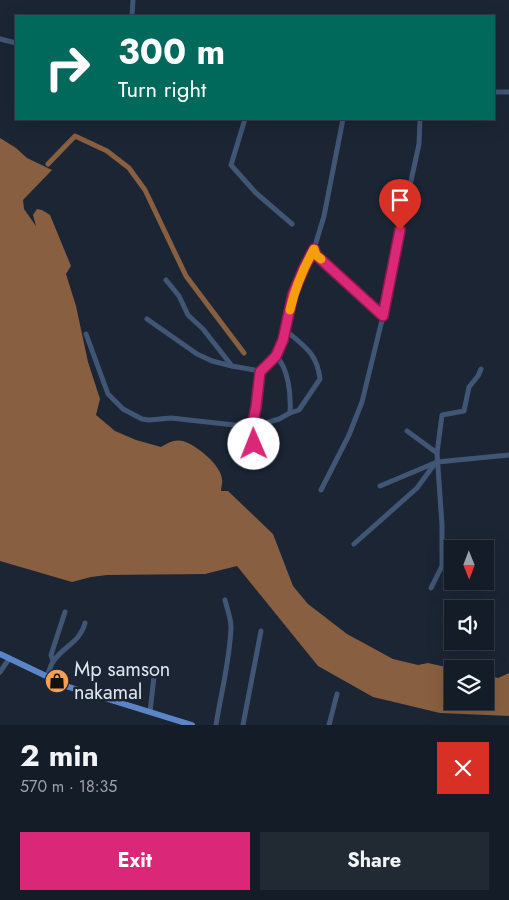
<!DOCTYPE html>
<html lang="en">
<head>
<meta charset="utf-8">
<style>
	:root { --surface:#141c27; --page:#212933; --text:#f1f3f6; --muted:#9da1a7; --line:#333a44; --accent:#db2777 }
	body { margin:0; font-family:Jost,sans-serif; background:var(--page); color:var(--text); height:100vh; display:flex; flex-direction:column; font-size:19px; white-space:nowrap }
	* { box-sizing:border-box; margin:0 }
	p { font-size:16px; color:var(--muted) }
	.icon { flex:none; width:28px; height:28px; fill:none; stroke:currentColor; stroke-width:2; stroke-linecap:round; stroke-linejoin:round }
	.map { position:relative; height:725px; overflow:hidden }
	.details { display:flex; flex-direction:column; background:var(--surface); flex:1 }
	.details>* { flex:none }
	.top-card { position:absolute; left:15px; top:15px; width:480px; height:105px; border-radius:0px; box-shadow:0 5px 20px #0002,0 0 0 1px var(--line); background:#00695c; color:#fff; overflow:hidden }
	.needle { width:32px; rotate:179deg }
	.tools { position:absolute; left:444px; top:540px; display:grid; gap:10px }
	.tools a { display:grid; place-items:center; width:50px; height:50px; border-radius:0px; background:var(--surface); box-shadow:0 5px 20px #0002,0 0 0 1px var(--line); font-size:25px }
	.pin { position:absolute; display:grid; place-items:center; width:42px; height:42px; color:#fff; margin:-51px -21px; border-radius:50% 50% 50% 0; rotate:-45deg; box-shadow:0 0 5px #0007 }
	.pin .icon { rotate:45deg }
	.me { position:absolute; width:55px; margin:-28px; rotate:359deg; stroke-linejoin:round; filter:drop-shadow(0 0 4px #0008) }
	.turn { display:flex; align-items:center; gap:18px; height:105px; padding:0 20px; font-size:22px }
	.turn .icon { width:65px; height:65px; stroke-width:2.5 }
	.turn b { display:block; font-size:35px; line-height:42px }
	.round { display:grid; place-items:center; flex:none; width:52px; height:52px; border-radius:0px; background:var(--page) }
	.summary { display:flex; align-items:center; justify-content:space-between; height:85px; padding:0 20px }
	h1 { font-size:30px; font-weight:700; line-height:38px }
	.cta { display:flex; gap:10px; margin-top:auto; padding:10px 20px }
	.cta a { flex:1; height:58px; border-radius:0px; background:var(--accent); color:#fff; font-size:20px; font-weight:700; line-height:58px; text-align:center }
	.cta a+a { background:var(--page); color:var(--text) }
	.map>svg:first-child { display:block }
</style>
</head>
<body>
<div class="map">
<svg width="509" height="725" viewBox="0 0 509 725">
	<rect width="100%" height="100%" fill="#1b2534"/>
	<path fill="#885f40" d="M0,138l16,10 11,10 25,12 -29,30 1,9 12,17 -3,-11 4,-6 5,1 8,5 21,51 -5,8 10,32 12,56 12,37 -4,16 19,16 21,9 25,7c7,-4 13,-8 22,-6 14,4 42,27 39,42 0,3 -1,5 -1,8h7l45,43 20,52 15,18 39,30 46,25 25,6 10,-2 27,6h-3v32h33v-26l13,3 11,-5v43l-69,-3 -67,-16 -55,-31 -81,-100 -32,8 -98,1 -16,2 -19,5 -72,-21z"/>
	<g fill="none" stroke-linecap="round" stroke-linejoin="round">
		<polyline stroke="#885f40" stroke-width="5" points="48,164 75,136 107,151 129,168 145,190 186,276 244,353"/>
		<g stroke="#415675" stroke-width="5">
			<polyline points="132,16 133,0"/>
			<polyline points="0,39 16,43"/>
			<polyline points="494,92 509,92"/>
			<polyline points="245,119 231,165 256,193 292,224"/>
			<polyline points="343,119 324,216 314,249 316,255 383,316"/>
			<polyline points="166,280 179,296 188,315 203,329 232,366 260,371"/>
			<polyline points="147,319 197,354 212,361 232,366"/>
			<path d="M285,330c19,16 32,23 35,49l-21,31 -9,3"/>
			<path d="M86,334l22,60 15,15 19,10 7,1 22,-2 81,9 27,-8 11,-6c1,-18 -1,-44 -14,-57 8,-20 11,-40 17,-61 4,-16 13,-31 21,-46"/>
			<polyline points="407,431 437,453"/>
			<polyline points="241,456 252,448 254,444 252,427 256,407 260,371 276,356"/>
			<polyline points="380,486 437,462 509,455"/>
			<polyline points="321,490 349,435 362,402 383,316 390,278 419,144 420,119"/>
			<polyline points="354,544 417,488 436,462"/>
			<polyline points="431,588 442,566 442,525 437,453 442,415 464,411 469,387 478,376 481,369"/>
			<polyline points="53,661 51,655 65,612"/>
			<polyline points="0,672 9,659"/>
			<path d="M47,677c2,-5 3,-11 6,-15 10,-16 27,-19 32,-39"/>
			<polyline points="150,712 155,668"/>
			<path d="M216,725c5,-32 14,-65 15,-98 0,-9 -4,-18 -6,-27"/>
			<polyline points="243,725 261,631"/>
			<polyline points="329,725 337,694"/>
		</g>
		<polyline stroke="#5b85c7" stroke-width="6" points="0,654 69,687 192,725"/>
	</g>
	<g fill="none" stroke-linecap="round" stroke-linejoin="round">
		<g stroke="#8e194d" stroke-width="12">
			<polyline id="route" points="254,444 252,427 256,407 260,372 276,356 283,340 293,294 304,268 314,249 316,255 383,316 400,230"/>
		</g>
		<use href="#route" stroke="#db2777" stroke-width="9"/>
		<path stroke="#f59e0b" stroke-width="9" d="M290,310c5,-22 13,-41 24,-61l2,6 5,4"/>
	</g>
	<defs>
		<g id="shop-disc" transform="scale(1.25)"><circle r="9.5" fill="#fb9e51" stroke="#1b2534"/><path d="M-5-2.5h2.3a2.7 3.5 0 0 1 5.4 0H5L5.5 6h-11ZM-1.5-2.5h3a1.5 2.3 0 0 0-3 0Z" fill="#111"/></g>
	</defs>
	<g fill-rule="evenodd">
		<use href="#shop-disc" x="57" y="681"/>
	</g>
	<g text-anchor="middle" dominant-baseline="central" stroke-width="5" stroke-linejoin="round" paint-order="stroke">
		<g font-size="20" fill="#e0e7f1" stroke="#1b2534" text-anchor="start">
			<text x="74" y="669">Mp samson<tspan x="74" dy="23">nakamal</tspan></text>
		</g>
	</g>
</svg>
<div class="tools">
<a><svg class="needle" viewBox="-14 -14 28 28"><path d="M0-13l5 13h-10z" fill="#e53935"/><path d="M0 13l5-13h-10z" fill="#9da1a7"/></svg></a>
<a><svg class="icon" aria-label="sound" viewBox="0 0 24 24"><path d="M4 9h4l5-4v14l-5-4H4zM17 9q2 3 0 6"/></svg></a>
<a><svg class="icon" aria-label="layers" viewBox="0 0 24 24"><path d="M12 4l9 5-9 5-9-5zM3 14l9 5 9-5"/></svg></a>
</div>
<div class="pin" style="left:400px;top:230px;background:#d93025"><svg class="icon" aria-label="arrive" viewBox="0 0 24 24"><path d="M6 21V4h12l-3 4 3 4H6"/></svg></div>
<svg class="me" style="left:254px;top:444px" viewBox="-20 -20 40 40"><circle r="19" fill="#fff"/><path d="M0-13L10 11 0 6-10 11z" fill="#db2777"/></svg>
<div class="top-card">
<div class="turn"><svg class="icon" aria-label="right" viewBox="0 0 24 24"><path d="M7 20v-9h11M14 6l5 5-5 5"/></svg><div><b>300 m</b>Turn right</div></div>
</div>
</div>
<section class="details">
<div class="summary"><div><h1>2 min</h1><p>570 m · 18:35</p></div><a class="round" style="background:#d93025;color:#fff"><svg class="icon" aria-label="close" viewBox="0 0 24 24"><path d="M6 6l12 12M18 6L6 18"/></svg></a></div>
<div class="cta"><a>Exit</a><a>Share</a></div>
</section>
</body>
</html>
